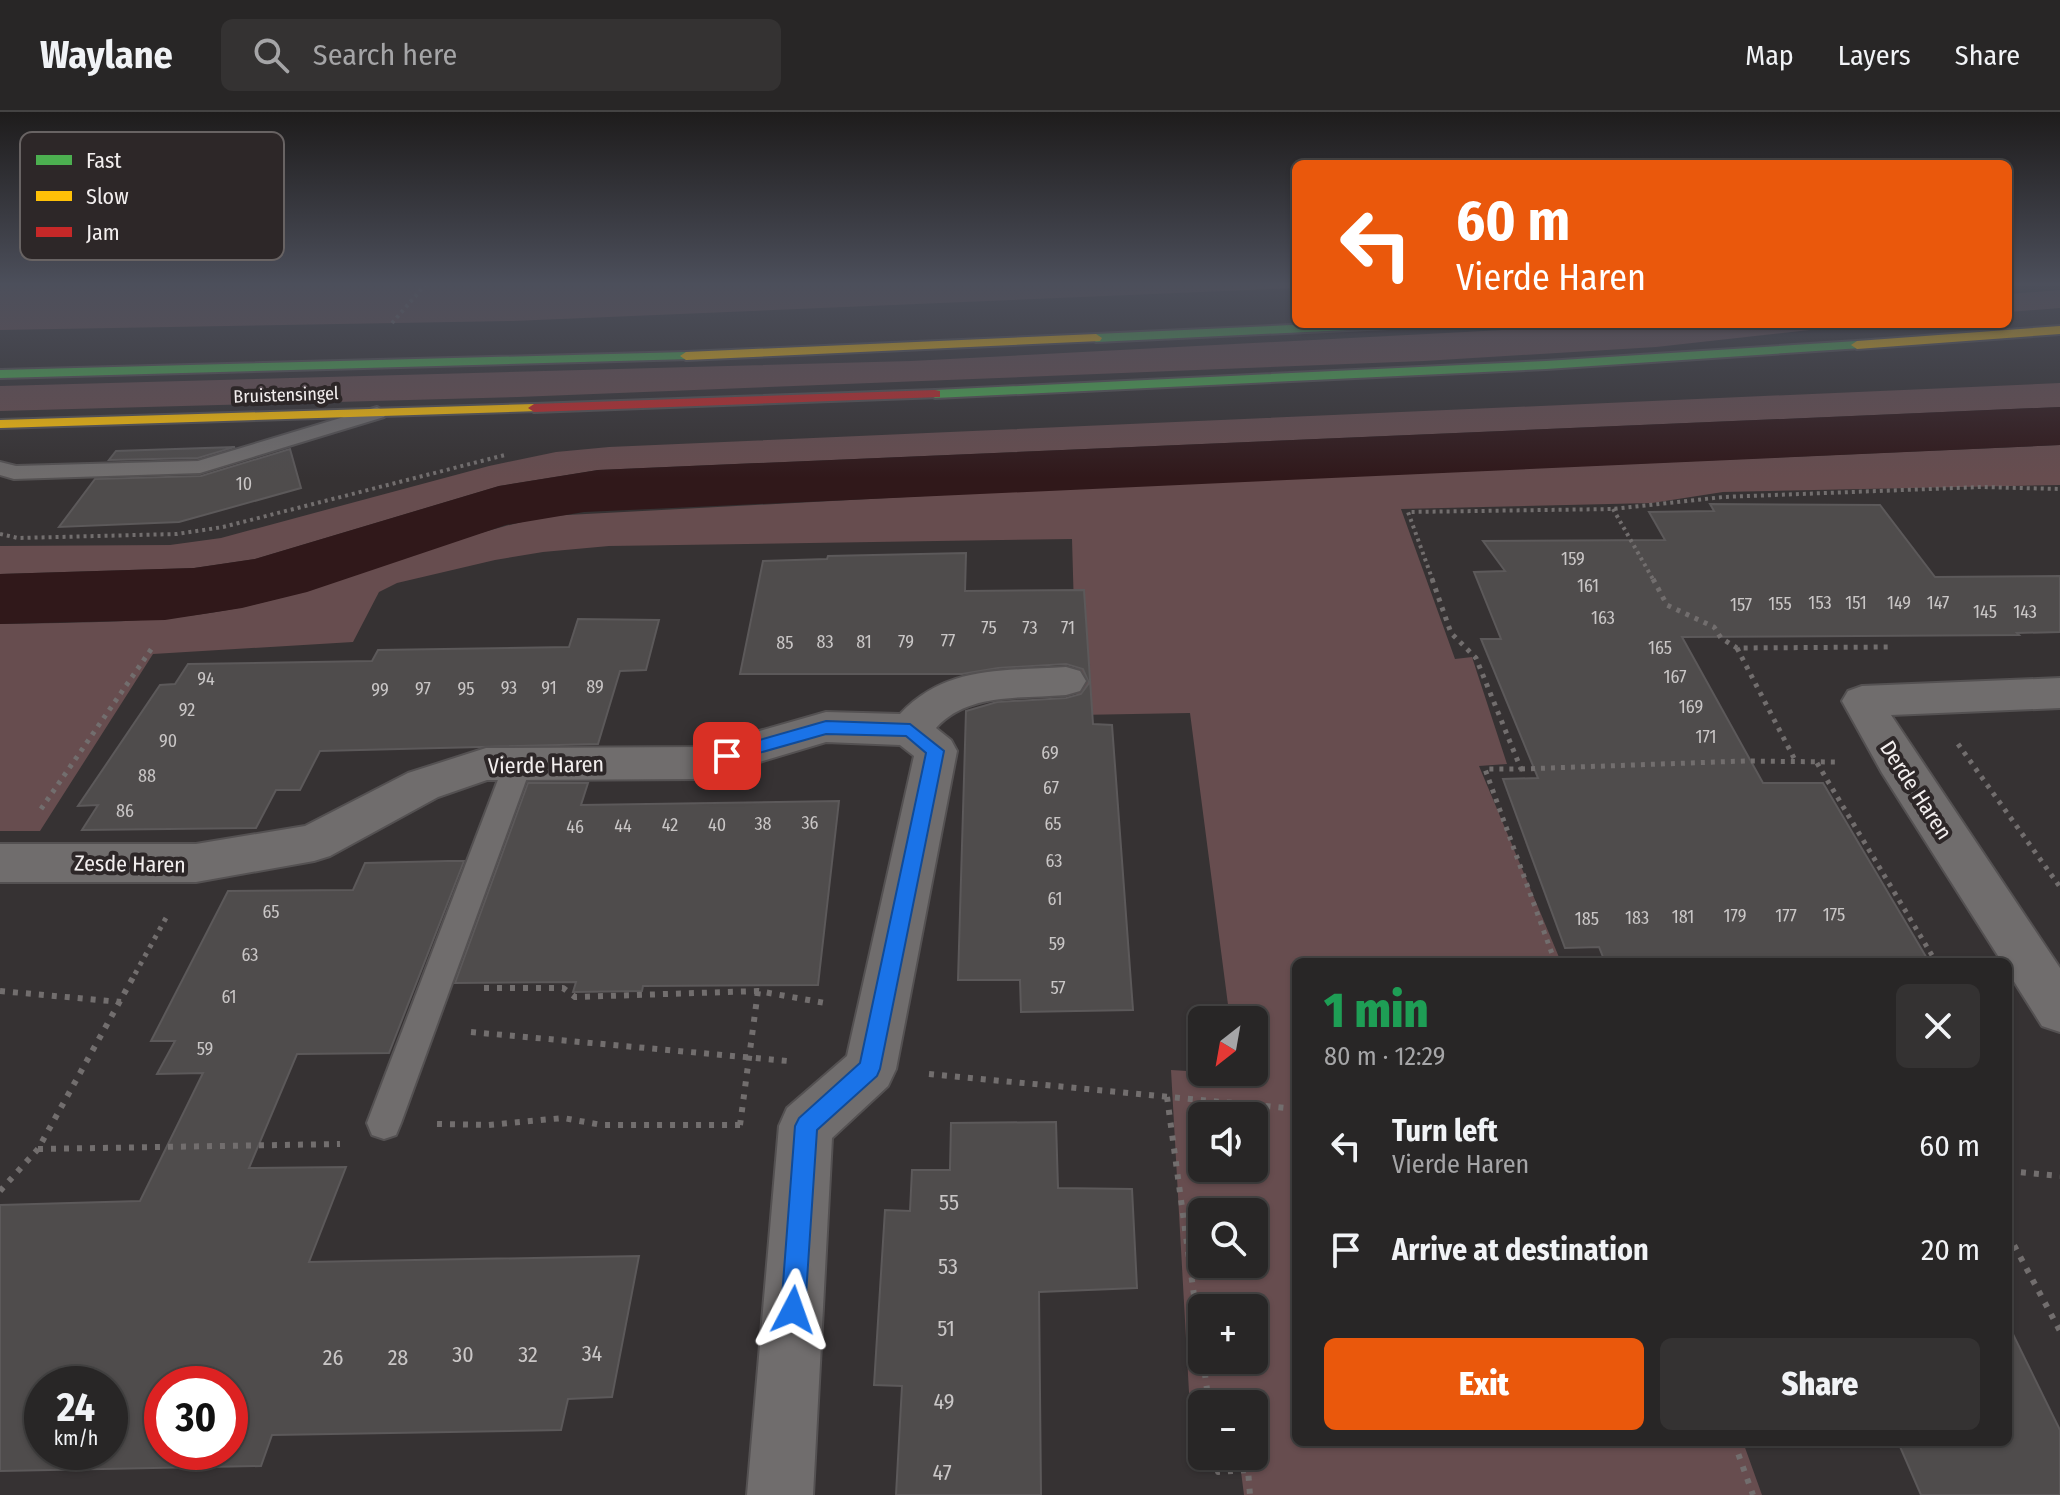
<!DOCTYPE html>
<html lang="en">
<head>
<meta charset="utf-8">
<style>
	:root { --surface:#282626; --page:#343232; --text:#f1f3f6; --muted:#a5a5a7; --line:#444343; --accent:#ea580c }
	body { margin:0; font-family:"Fira Sans Condensed",sans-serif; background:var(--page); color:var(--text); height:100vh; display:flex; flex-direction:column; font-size:30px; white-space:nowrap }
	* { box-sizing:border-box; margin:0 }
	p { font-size:26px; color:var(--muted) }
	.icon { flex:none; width:44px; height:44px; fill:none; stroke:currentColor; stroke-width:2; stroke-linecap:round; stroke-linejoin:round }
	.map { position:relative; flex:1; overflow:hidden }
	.drawer { position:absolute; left:1292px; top:846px; width:720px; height:488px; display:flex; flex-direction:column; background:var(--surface); border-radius:12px; box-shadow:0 2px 6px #0004,0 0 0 2px var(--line) }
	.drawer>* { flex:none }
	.hud { position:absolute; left:1292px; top:48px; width:720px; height:168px; border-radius:12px; box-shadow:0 2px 6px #0004,0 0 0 2px var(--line); background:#ea580c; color:#fff; overflow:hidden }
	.needle { width:52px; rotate:211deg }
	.tools { position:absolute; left:1188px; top:894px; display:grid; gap:16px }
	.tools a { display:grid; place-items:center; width:80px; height:80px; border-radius:12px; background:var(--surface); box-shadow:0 2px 6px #0004,0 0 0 2px var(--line); font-size:40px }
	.speed { position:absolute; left:24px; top:1254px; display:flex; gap:16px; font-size:40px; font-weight:700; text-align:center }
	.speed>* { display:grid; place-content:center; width:104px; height:104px; border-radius:50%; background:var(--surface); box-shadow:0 2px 6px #0004,0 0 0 2px var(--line); line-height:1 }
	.speed small { font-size:20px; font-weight:400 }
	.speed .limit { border:12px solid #d22; background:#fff; color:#111 }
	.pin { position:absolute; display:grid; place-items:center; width:68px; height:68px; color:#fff; margin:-34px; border-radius:16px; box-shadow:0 4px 12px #0006 }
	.me { position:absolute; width:88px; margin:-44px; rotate:4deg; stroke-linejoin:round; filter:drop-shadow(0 0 6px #0008) }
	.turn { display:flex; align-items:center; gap:28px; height:168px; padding:0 32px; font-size:36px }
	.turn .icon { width:104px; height:104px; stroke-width:2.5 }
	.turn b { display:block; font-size:56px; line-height:68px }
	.round { display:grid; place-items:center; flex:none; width:84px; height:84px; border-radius:12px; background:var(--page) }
	.summary { display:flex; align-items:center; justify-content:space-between; height:136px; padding:0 32px }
	h1 { font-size:48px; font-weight:800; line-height:60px; color:#1e9e55 }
	.primary-button { display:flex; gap:16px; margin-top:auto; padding:16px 32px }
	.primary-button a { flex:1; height:92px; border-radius:12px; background:var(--accent); color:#fff; font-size:32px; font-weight:800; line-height:92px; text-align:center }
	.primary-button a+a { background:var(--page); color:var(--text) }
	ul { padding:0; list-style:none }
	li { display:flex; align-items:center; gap:24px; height:104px; padding:0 32px }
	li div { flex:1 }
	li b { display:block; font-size:30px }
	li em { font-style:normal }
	header { display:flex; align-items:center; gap:48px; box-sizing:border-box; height:112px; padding:0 40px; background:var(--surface); border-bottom:2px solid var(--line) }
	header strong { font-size:38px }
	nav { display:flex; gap:44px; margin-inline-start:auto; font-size:28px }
	.search { width:560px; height:72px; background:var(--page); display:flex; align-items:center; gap:20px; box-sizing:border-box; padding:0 28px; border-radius:12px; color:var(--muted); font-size:30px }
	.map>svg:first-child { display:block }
</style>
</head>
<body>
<header>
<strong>Waylane</strong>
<div class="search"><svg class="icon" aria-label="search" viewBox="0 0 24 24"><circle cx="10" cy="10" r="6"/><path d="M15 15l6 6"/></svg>Search here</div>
<nav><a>Map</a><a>Layers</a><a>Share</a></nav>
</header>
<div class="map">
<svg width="2060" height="1383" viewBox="0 0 2060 1383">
	<rect width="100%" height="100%" fill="#363233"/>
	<g fill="#674d4f" fill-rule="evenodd">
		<polygon points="0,173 1296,173 1296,176 513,209 0,218"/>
		<polygon points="2060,178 2060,196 2008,200 2008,182"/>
		<polygon points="1618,212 1864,212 1656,235 1424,249 518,285 0,299 0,274 911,249"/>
		<polygon points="2060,271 2060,295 598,358 499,374 255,447 194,456 0,462 0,434 170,433 221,426 489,354 556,340 609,335"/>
		<path d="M2060,333v40l-337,7 -71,11 -251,6 54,150 17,-2 35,107 -28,2 82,196h-265v480h447l19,53h-518l-5,-39h15v-52h-52v7l-12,-1 -19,-340 66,4 17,-2v-52h-24l-40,-307 -113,2 -5,-176 -463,7 -66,6 -48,8 -98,23 -18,9 -26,50 -200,12 -113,177h-40v-207c81,-2 163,0 243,-17 104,-22 201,-70 305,-91l510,-27zM1202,1004h52v52h-52zM1202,1100h52v52h-52zM1202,1196h52v52h-52z"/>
	</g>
	<polygon fill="#30181a" points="2060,295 2060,333 584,400 506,413 307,480 242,496 165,508 0,512 0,462 194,456 255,447 499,374 598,358"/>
	<g fill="#4f4c4c" stroke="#5c595a" stroke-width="2" fill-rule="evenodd">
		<polygon points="235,335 198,346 109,348 116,339"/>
		<polygon points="290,337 301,376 179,410 59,415 95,367 201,364"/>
		<polygon points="1710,392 1880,393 1935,465 2060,464 2060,520 2017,521 2019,523 1682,525 1763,671 1823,671 1928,848 1605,850 1599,835 1565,836 1503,667 1538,666 1481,527 1501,527 1474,460 1505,459 1483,429 1665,428 1649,400 1714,399"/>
		<polygon points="966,441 965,479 1084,478 1093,612 1112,613 1133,898 1021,900 1020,868 958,868 966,599 997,590 1066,586 1081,582 1089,571 1083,557 1066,552 998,556 962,562 740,562 763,449 827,447 828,444"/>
		<polygon points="578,507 659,508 646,558 620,559 598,632 320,639 300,678 276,678 256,716 82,718 98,693 78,694 160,573 175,572 188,552 372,549 378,538 569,535"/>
		<polygon points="528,671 588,671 581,693 839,689 818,873 643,874 642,879 573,880 576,870 455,871"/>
		<path d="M448,749h16l-75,192 -92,1 -48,114 97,-1 -37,95 330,-6 -27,141 -44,2 -7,31 -289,5 -11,31 -261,5v-266l140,-4 63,-128 -46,1 18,-33h-24l77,-150 125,-1 12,-27zM42,1272h68v68h-68zM162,1272h68v68h-68z"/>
		<polygon points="1056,1010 1058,1076 1132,1077 1137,1176 1039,1180 1041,1383 896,1383 902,1274 874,1273 885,1098 910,1099 912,1058 950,1058 951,1011"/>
		<polygon points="2008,1212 2060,1318 2060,1383 1921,1383 1898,1330 2008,1330"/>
	</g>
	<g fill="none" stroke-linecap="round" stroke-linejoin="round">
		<g stroke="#545152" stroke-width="4">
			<g id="lane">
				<polygon points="377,295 387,301 384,305 200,361 14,367 0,363 0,350 16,354 198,349"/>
				<polygon points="518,642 528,645 532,652 401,1011 396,1023 384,1027 372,1023 367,1011 504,652 508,645"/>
			</g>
		</g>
		<g stroke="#545152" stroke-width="4">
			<g id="street">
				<path d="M1066,555l14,4 6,10 -6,10 -14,4c-44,4 -98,-3 -130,33l15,12 6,11 -61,318 -8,17 -56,52 -19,357h-66l32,-369 8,-18 60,-52 67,-300 -14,-11 -74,-3 -123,37 -216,1 -49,17 -108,59 -16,5 -118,21h-196v-38h196l109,-18 103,-53 78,-25 217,-1 123,-35 74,2c46,-49 104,-43 166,-47z"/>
				<polygon points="2060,566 2060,596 1891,603 2060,856 2060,920 2042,914 2008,860 2008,850 2002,850 1882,661 1842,589 1848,579 1862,574"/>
			</g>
		</g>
		<g stroke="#545152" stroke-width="4">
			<g id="fast">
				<polygon points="1314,212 1395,212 1389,216 1096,230 1090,226 1096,222"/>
				<polygon points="1857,229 1861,230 1861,236 1546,257 935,286 929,282 935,278 1546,249"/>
				<polygon points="686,240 692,244 690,247 0,266 0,258"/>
			</g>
		</g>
		<g stroke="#545152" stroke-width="4">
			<g id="slow">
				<polygon points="2060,214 2060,222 1857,237 1851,233 1857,229"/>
				<polygon points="1096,222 1102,226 1100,229 686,248 680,244 686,240"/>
				<polygon points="534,292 540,296 539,299 0,316 0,308"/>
			</g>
		</g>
		<g stroke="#545152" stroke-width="4">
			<polygon id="jam" points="935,278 940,279 940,285 534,300 528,296 534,292"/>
		</g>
		<g stroke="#726e6e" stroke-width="4" stroke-dasharray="3 4" stroke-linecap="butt">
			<polyline points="392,211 425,173"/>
			<polyline points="1613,397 1654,469"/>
			<polyline points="0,422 18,426 177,422 223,415 505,343"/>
			<polyline points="1433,469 1408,400 1613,397 1723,385 1981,375 2060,377"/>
		</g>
		<g stroke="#726e6e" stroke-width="5" stroke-dasharray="4 6" stroke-linecap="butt">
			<polyline points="1432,467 1451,521 1476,546 1521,657 1485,657 1555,850"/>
			<polyline points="1653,467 1667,493 1714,515 1721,526 1737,536 1891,535"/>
			<polyline points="1737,536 1796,650"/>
			<polyline points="1958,632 2060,775"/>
			<polyline points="1817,651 1936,850"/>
			<polyline points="1521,657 1745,649 1836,650"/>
			<polyline points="41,697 152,536"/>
			<polyline points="135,862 167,804"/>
		</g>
		<g stroke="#726e6e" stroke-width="6" stroke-dasharray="5 8" stroke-linecap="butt">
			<polyline points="484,876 563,876 575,885 758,879 825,891"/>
			<polyline points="0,879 121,890"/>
			<polyline points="471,920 788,949"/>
			<polyline points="929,962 1296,997"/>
			<polyline points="1167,985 1202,1242"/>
			<polyline points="437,1012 488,1013 563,1006 602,1013 745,1013"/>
			<polyline points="740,1013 758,879"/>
			<polyline points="38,1037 340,1032"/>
			<polyline points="2008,1059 2060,1064"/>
			<polyline points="0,1079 38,1037 136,860"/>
			<polyline points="2008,1122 2060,1219"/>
			<polyline points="1203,1248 1209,1292"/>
			<polyline points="1734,1330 1753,1383"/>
			<polyline points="1216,1344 1218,1360 1248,1358 1250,1383"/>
		</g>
		<use href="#lane" fill="#706d6d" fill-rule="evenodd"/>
		<use href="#street" fill="#706d6d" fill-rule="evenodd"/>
		<use href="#fast" fill="#4caf50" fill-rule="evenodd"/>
		<use href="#slow" fill="#ffc107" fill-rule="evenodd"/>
		<use href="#jam" fill="#c62828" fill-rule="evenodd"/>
	</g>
	<linearGradient id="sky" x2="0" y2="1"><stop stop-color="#1e1c1c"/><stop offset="0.47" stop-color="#4c4f5b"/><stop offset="1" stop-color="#4c4f5b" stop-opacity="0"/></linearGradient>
	<rect width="2060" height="366" fill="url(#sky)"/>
	<polygon fill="#1a73e8" stroke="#114b97" stroke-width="2" points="826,609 910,612 944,639 880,957 877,964 817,1018 805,1198 802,1207 793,1211 784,1207 781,1198 795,1014 799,1006 860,951 926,641 906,624 826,622 727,650 719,644 721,639"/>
	<g text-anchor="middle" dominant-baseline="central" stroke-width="8" stroke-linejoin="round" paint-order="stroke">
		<g font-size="18" fill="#f2eeee" stroke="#2d2728">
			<text transform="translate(286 283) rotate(-2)">Bruistensingel</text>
		</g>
		<g font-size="18" fill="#c9c6c6">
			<text x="244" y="372">10</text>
			<text x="1573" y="447">159</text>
			<text x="1588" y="474">161</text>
			<text x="1820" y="491">153</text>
			<text x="1856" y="491">151</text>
			<text x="1899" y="491">149</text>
			<text x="1938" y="491">147</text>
			<text x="1780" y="492">155</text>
			<text x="1741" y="493">157</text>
			<text x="1985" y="500">145</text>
			<text x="2025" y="500">143</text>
			<text x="1603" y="506">163</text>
			<text x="989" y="516">75</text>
			<text x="1030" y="516">73</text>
			<text x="1068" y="516">71</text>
			<text x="948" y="529">77</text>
			<text x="825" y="530">83</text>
			<text x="864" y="530">81</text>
			<text x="906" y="530">79</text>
			<text x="785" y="531">85</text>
			<text x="1660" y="536">165</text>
			<text x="1675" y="565">167</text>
			<text x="206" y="567">94</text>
			<text x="595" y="575">89</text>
			<text x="509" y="576">93</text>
			<text x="549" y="576">91</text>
			<text x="423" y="577">97</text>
			<text x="466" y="577">95</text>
			<text x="380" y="578">99</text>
			<text x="1691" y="595">169</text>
			<text x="187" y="598">92</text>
			<text x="1706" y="625">171</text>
			<text x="168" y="629">90</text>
			<text x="1050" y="641">69</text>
			<text x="147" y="664">88</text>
			<text x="1051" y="676">67</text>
			<text x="125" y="699">86</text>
			<text x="810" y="711">36</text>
			<text x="763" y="712">38</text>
			<text x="1053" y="712">65</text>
			<text x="670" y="713">42</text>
			<text x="717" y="713">40</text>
			<text x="623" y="714">44</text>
			<text x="575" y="715">46</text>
			<text x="1054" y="749">63</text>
			<text x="1055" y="787">61</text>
			<text x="271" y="800">65</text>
			<text x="1834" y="803">175</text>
			<text x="1735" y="804">179</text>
			<text x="1786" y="804">177</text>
			<text x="1683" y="805">181</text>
			<text x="1637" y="806">183</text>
			<text x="1587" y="807">185</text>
			<text x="1057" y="832">59</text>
			<text x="250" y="843">63</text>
			<text x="1058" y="876">57</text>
			<text x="229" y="885">61</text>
			<text x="205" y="937">59</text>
		</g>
		<g font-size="22" fill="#f2eeee" stroke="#2d2728">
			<text transform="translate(546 653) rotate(-1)">Vierde Haren</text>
			<text transform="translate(1916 678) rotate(57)">Derde Haren</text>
			<text transform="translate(130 752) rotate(1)">Zesde Haren</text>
		</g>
		<g font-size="22" fill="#c9c6c6">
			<text x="949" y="1090">55</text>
			<text x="948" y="1154">53</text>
			<text x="946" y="1216">51</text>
			<text x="592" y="1241">34</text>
			<text x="463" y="1242">30</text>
			<text x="528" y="1242">32</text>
			<text x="333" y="1245">26</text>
			<text x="398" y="1245">28</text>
			<text x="944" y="1289">49</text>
			<text x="942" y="1360">47</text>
		</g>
	</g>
	<rect x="20" y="20" width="264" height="128" rx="12" fill="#2d2728" stroke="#686363" stroke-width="2"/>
	<rect x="36" y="43" width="36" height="10" fill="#4caf50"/>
	<rect x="36" y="79" width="36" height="10" fill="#ffc107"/>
	<rect x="36" y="115" width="36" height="10" fill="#c62828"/>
	<g font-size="22" fill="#f2eeee">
		<text x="86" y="56">Fast</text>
		<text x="86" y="92">Slow</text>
		<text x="86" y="128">Jam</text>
	</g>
</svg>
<div class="tools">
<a><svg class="needle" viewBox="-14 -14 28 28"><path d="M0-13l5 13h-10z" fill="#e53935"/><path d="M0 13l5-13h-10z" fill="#a5a5a7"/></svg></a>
<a><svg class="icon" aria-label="sound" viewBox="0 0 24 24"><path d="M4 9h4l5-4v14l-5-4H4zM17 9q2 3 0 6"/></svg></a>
<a><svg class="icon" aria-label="search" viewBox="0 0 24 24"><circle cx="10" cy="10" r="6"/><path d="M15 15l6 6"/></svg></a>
<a>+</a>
<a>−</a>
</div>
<div class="speed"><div>24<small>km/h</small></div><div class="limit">30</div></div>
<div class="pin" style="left:727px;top:644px;background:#d93025"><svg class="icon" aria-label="arrive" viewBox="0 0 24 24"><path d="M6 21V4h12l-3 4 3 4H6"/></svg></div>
<svg class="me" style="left:793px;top:1198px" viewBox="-20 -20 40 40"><path d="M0-17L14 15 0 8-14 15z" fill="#1a73e8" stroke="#fff" stroke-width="4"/></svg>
<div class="hud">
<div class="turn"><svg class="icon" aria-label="left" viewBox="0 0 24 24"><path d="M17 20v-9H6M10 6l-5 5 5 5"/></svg><div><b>60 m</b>Vierde Haren</div></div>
</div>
<section class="drawer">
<div class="summary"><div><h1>1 min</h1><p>80 m · 12:29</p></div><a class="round"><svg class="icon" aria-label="close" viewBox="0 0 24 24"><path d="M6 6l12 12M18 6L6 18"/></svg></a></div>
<ul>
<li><svg class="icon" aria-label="left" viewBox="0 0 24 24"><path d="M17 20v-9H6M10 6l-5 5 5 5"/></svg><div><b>Turn left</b><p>Vierde Haren</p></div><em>60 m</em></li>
<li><svg class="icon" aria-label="arrive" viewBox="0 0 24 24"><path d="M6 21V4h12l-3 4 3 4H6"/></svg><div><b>Arrive at destination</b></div><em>20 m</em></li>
</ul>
<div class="primary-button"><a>Exit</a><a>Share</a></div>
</section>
</div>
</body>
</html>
